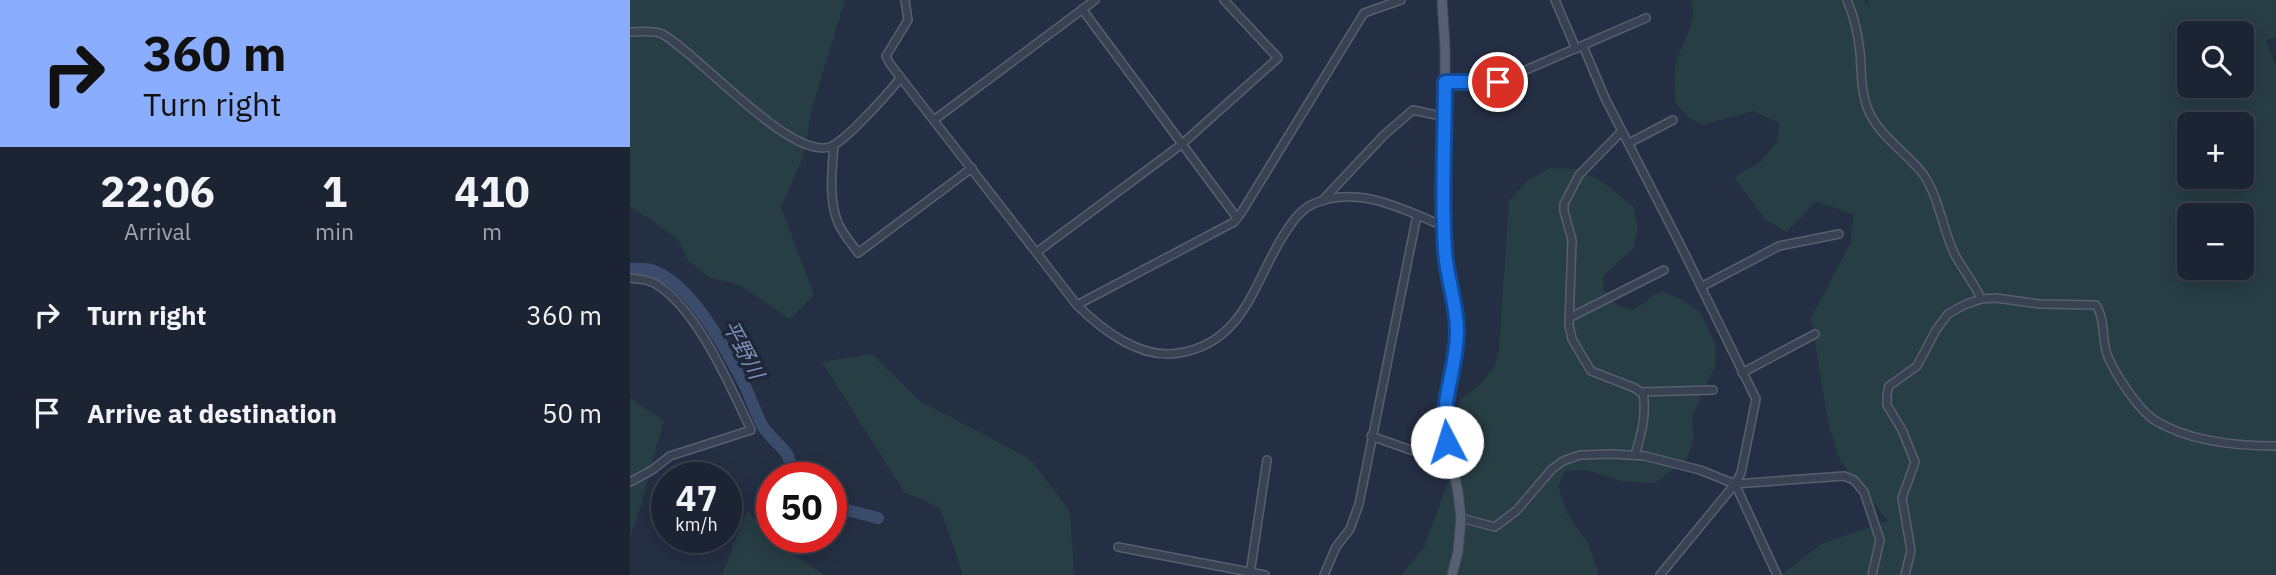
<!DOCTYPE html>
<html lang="en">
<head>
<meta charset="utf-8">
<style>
	:root { --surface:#1c2332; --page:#252b3a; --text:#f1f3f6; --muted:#a0a4ac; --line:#3a404d }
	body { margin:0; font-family:"IBM Plex Sans","Noto Sans JP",sans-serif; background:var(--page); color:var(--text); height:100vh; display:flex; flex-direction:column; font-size:26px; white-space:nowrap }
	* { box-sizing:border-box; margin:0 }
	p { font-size:23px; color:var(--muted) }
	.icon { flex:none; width:38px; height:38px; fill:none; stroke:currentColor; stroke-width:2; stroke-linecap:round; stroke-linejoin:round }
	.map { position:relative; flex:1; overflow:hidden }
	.drawer { display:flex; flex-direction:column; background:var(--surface); width:630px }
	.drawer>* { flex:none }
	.guide { background:#8badfd; color:#111; overflow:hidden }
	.fabs { position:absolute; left:1547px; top:21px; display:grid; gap:14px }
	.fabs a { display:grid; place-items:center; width:77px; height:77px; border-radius:10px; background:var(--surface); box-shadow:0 4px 18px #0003,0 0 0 2px var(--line); font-size:35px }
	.speed { position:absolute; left:21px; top:462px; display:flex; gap:14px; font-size:35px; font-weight:700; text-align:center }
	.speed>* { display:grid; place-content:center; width:91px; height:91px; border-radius:50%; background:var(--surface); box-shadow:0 4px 18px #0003,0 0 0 2px var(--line); line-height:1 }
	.speed small { font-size:18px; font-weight:400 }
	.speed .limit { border:10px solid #d22; background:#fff; color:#111 }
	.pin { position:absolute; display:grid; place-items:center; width:60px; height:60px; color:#fff; margin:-30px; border:4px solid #fff; border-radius:50%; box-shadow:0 2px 7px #0007 }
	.me { position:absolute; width:77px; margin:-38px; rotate:355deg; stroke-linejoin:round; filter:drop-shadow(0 0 5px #0008) }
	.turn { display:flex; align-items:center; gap:24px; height:147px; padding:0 28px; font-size:32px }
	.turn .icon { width:91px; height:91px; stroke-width:2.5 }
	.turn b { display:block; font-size:49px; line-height:60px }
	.eta { display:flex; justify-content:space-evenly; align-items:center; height:119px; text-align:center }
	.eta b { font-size:42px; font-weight:700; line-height:49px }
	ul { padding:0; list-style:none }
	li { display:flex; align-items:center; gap:21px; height:98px; padding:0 28px }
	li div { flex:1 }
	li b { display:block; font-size:26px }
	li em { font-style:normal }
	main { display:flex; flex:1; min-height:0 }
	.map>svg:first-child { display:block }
</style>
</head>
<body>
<main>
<section class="drawer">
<div class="guide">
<div class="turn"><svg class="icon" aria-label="right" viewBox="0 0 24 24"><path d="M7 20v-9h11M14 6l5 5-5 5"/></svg><div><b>360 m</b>Turn right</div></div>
</div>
<div class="eta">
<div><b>22:06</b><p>Arrival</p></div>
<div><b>1</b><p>min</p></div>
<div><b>410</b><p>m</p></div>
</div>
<ul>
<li><svg class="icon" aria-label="right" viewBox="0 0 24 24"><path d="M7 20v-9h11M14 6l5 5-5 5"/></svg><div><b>Turn right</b></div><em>360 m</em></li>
<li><svg class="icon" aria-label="arrive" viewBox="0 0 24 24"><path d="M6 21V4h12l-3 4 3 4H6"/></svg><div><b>Arrive at destination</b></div><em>50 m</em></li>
</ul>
</section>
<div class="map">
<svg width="1646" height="575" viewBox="0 0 1646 575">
	<rect width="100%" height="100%" fill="#252f43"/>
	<g fill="#273e44" fill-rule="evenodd">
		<polygon points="0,0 215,0 182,109 173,157 151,207 184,295 160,319 110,285 78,277 59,261 47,238 0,206"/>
		<path d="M1060,0h174l5,7 -1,-7h408v37l-10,3 10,27v508h-495l40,-31 67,-23 -48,-60 -12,-39 -17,-104 39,-74 4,-29 -38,-14 -29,31 -22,-13 -31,-42 26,-15 17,-21 2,-18 -26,-12 -50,14 -15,-8 -13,-15c0,-13 -1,-27 1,-39 4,-18 24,-44 14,-63zM1559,33h53v53h-53zM1559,124h53v53h-53zM1559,215h53v53h-53z"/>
		<polygon points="920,168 945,169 972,181 1003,206 1008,228 1003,249 973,276 973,290 989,306 1003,310 1031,291 1052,300 1071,313 1085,344 1085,366 1062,417 1064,437 1057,459 1025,483 991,481 957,470 935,471 928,486 937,513 959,545 968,572 967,575 771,575 794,547 821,474 826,441 823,414 831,399 847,387 864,368 869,349 879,201 898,180"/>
		<polygon points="242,354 290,401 400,459 440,511 444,575 333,575 310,508 274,492 192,362"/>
		<path d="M0,398l34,23c-12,38 -19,78 -34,116z"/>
		<polygon points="117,511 155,550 195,575 92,575"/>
	</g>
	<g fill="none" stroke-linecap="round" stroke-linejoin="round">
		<g stroke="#3a4b6c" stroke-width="12">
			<path d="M0,269c7,0 15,-1 21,1 39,12 73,76 91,110 8,15 12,30 20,45 12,21 35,25 27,53"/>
			<polyline points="201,506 248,518"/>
		</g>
		<g stroke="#575f70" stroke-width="10">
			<g id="minor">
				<path d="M275,0l3,20 -22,36 4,8 187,241c25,25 64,55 102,48 68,-11 75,-75 108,-123 7,-10 13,-20 26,-26 43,-20 91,5 132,23"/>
				<polyline points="925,0 946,49"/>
				<path d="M1217,0c7,16 11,34 13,52 2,22 0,41 10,62 12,24 37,39 53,60 16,23 19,53 31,79 8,16 20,29 27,46"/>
				<polyline points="452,9 607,218"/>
				<path d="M0,32c10,0 23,-2 32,2 36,19 131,130 170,112 15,-7 57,-53 68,-68"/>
				<polyline points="953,46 975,98 1052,248 1126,399 1111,473 1105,484 1030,575"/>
				<polyline points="815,82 868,82 1016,18"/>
				<polyline points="304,120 465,0"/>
				<polyline points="992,131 949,175 934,204 934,211 942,240 939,325 942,339 961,371 1005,388 1010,392 1083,390"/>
				<polyline points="999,143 1043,120"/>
				<path d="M204,145c-2,25 -6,56 5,80 5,10 13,19 19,28l114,-85"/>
				<polyline points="692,201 754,135 783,110 815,117"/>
				<polyline points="407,252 552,144 648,58 594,0"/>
				<path d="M0,278c9,1 18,1 26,6 42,26 74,102 95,146l-81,26 -18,14 -22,12"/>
				<polyline points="1071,287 1149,246 1209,234"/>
				<polyline points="447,305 604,222 611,213 734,13 771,0"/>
				<polyline points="939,318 1034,270"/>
				<polyline points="1112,373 1185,334"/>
				<polyline points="741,436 792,454 821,461"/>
				<path d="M1005,455c6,-20 12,-41 8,-62"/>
				<polyline points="1105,484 1147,575"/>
				<polyline points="831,518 865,527 887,510 922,469 933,461 950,455 982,454 1015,456 1070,470 1105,484 1214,476 1224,480 1234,492 1250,540 1242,575"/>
				<polyline points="488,547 635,575"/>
				<polyline points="620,574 637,460"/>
				<polyline points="694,575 706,547 720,529 729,504 787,215"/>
				<path d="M1275,575l6,-24 -9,-53 13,-36 -13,-32 -15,-25v-11l2,-8 28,-20 19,-36 12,-16 16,-9 17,-6 15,-1 43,6 57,1c10,15 5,36 12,52 8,18 31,54 48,64 33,20 82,25 120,25"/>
			</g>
		</g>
		<g stroke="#434a5c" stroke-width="11">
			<polyline id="major" points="812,0 815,47 815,249 818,277 827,328 824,356 814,406 814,422 828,492 831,518 828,552 822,575"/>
		</g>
		<use href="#minor" stroke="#394252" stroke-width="7"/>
		<use href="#major" stroke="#576072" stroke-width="9"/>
	</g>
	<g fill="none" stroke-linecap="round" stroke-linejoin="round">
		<g stroke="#114b97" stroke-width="18">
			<path id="route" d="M817,442c-8,-43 10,-70 10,-111 0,-26 -10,-52 -12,-79 -4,-56 0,-114 0,-170h53"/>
		</g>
		<use href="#route" stroke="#1a73e8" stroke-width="12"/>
	</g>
	<g text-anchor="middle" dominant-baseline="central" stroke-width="7" stroke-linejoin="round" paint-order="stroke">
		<g font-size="21" font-style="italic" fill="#7c8fb4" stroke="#1e2638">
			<text transform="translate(114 349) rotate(62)">平野川</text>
		</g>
	</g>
</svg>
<div class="fabs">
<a><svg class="icon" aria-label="search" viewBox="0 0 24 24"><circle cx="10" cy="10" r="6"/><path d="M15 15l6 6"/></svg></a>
<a>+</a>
<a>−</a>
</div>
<div class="speed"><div>47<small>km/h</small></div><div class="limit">50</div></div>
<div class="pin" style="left:868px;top:82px;background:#d93025"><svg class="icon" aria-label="arrive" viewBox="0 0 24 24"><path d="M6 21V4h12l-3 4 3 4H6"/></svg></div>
<svg class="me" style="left:817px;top:442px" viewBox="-20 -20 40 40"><circle r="19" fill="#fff"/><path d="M0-13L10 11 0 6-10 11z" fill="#1a73e8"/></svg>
</div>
</main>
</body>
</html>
